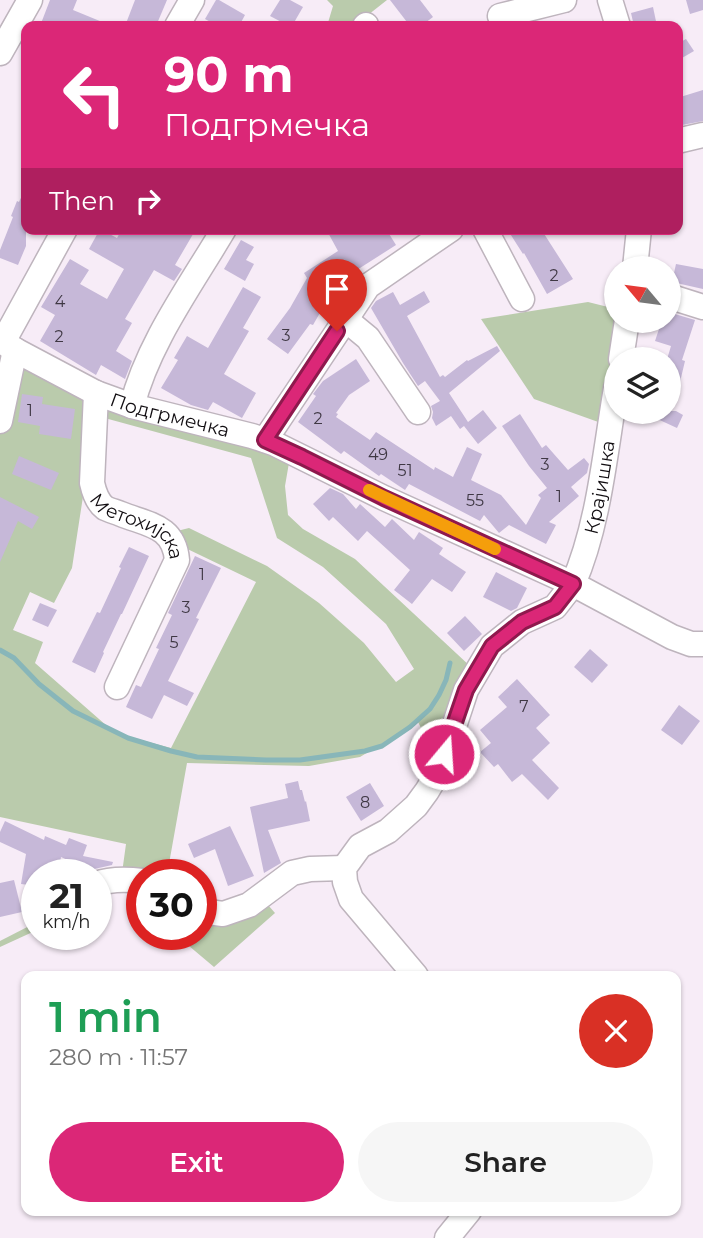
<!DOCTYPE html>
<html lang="en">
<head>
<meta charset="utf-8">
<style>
	:root { --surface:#fff; --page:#f6f6f6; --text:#222; --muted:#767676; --accent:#db2777 }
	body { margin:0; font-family:Montserrat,sans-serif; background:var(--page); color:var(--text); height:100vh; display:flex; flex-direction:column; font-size:26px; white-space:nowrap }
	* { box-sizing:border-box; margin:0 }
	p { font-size:23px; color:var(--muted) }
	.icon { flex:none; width:38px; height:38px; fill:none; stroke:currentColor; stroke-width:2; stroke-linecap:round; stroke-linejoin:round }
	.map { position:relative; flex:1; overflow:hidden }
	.drawer { position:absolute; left:21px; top:971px; width:660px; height:245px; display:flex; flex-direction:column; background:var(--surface); border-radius:14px; box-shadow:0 2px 5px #0004 }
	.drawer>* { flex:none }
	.banner { position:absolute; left:21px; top:21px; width:662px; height:214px; border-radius:14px; box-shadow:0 2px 5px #0004; background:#db2777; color:#fff; overflow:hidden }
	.needle { width:46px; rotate:299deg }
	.fabs { position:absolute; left:604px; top:256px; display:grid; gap:14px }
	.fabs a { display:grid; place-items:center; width:77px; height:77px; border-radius:50%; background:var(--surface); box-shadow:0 2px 5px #0004; font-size:35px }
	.speed { position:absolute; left:21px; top:859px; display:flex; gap:14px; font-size:35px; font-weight:700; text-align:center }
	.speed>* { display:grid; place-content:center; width:91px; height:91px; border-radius:50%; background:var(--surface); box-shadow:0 2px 5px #0004; line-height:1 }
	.speed small { font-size:18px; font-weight:400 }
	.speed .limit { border:10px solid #d22; background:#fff; color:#111 }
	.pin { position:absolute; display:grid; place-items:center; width:60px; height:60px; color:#fff; margin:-72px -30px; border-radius:50% 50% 50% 0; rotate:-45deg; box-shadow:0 0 7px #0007 }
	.pin .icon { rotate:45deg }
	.me { position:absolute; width:77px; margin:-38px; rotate:18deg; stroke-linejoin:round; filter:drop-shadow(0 0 5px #0008) }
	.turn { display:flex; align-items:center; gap:24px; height:147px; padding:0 28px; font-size:32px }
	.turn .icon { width:91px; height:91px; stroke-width:2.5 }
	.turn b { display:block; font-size:49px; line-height:60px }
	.then { display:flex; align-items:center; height:66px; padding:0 28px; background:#0003; gap:14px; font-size:26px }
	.round { display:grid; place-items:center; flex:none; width:74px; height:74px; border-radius:37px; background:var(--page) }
	.headline { display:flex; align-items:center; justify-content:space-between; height:119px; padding:0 28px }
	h1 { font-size:42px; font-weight:600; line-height:52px; color:#1e9e55 }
	.primary-button { display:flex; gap:14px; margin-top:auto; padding:14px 28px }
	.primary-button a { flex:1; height:80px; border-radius:42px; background:var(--accent); color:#fff; font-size:28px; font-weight:600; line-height:80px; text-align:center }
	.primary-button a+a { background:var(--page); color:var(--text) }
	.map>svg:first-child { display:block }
</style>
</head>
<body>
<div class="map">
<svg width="703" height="1238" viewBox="0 0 703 1238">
	<rect width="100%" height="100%" fill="#f7ecf7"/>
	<g fill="#bacbac">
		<polygon points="327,0 387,0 354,26 327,26 333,6"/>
		<polygon points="588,302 616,309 616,320 619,320 601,423 534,399 481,319"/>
		<polygon points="0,349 91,398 84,490 72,568 54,603 30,592 13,630 43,642 35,663 115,733 171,748 256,582 177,544 173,532 189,528 267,566 319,603 364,643 396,682 414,669 386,624 323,567 277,538 251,458 101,417 101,402 290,457 285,486 288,515 303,529 355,559 471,667 435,755 418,722 360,757 309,766 187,763 167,875 122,873 126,844 0,817"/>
		<polygon points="268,905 275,913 214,967 176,935 201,934 201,918"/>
		<polygon points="37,922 37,930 0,947 0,941"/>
	</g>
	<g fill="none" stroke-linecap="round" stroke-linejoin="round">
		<polyline stroke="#88b6b9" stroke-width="5" points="0,650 14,658 39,684 73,711 128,738 171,751 197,757 266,760 300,760 365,751 382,746 410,727 430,709 439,695 446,680 450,663"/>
	</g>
	<g fill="#c6b8d8">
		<polygon points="50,0 77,0 73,10 112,26 40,26"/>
		<polygon points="135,0 167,0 156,26 125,26"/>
		<polygon points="216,0 219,0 245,15 239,26 218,26 205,19"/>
		<polygon points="280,0 290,0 303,7 292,26 289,26 270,16"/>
		<polygon points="390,0 420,0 433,17 421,26 410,26"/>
		<polygon points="686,0 703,0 703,10 690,14"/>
		<polygon points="653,7 657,26 634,26 631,13"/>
		<polygon points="686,39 694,51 682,58 677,49 677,44"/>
		<polygon points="703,90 703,121 677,126 677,98"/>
		<polygon points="26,187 26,246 18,265 0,258 0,250 13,217 11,216 17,201 19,202"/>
		<polygon points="100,229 117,238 122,229 196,229 175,265 182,269 174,281 154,270 125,319 132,323 116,351 132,361 125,379 101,365 96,375 40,341 55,315 41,307 70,259 89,270 80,284 107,299 124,269 89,249"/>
		<polygon points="326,229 386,229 396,245 338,282 339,284 316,299 325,304 313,325 310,324 288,354 267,339 290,308 307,278 304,273 338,251"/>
		<polygon points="507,229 541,229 573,279 547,294 524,253 523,254"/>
		<polygon points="241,240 254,247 246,260 254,264 245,281 224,269"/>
		<polygon points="676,264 703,269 703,289 672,282"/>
		<polygon points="243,287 261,297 243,328 249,331 224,374 256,393 242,418 213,402 208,410 191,405 161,388 178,360 174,358 187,336 208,348"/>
		<polygon points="424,291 430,302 407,316 440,377 443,375 445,377 467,360 468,361 497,346 500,351 449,393 468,422 483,410 497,428 478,444 464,426 460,429 451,416 436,426 432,418 433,412 431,406 440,401 425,381 418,386 403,363 371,308 376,301 393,292 400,305"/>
		<polygon points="668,312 695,320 682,360 685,361 680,382 668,379 668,356 671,346 655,341 662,320 668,320"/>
		<polygon points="356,359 370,381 349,395 336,413 338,414 336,417 370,440 376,432 434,470 435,467 453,477 467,447 482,454 471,480 501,495 526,525 541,498 538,495 547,488 529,466 502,426 520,414 542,448 546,445 568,470 584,458 589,464 587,473 571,487 579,496 549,522 556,525 546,544 509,525 499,533 484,515 480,521 409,484 405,490 381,474 379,476 344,451 341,454 298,422 316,396 313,394 323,381"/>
		<polygon points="22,394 43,397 42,404 75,409 71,439 39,434 40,426 18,422"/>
		<polygon points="640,411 676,411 683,415 677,428"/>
		<polygon points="19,456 59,473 51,490 12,474"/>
		<polygon points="330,488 343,494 356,509 360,504 385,527 392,519 414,540 419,532 443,548 439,554 466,572 452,592 432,579 412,604 394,590 410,570 367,531 358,541 333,517 329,521 313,504"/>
		<polygon points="0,497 39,517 32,529 18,521 0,562"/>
		<polygon points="129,547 149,556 122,614 121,614 103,652 104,653 95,673 72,662 97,612 100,613 121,568 119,567"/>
		<polygon points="195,556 221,568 196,618 199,619 168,681 194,693 187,706 164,695 152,719 126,707 136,685 141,687 159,649 156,648 172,615 168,613"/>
		<polygon points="496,572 527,588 517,608 511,611 483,597"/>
		<polygon points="40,603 57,610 48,627 32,620"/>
		<polygon points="465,616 482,634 464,651 447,633"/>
		<polygon points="590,649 608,665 592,683 574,667"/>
		<polygon points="517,679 550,715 536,728 550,743 532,760 559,788 548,800 522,774 512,782 498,764 494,767 480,752 491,743 480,730 507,707 498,697"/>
		<polygon points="679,705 700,721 682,745 661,730"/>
		<polygon points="298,781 300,790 302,790 305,802 306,801 310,821 268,830 281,863 264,873 250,807 288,798 285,784"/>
		<polygon points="370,783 384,806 361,821 346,797"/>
		<polygon points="5,821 44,840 45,836 66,845 69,838 87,845 83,856 113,862 112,865 90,870 61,857 58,875 37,875 37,886 21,884 26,854 0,842 0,832"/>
		<polygon points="230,826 254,876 228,886 215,849 194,858 188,844"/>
		<polygon points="14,880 22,912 0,917 0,883"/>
	</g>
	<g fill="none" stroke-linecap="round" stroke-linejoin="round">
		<g stroke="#beb4bd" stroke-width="27">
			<g id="minor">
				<polyline points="610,0 618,26"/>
				<polyline points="500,16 564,0"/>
				<polyline points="177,26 192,0"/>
				<polyline points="365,26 366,25"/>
				<polyline points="0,53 30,0"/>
				<polyline points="677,141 703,135"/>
				<polyline points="485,229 522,299"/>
				<polyline points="635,268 639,229"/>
				<polyline points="668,296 703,307"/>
				<polyline points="345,319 368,338 418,412"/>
				<path id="s1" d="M0,340l15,10 81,43 36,13 120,30 21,7 111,55 189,86c26,-59 32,-132 43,-196"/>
				<polyline points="3,342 65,229"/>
				<polyline points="621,359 627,320"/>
				<path id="s2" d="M96,393l-4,90c2,9 5,19 13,25 4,2 11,4 16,6 28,11 53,12 56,46l-60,127"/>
				<path d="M132,406c16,-63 59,-121 92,-177"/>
				<polyline points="0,421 15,350"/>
				<polyline points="265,440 368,286 451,229"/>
				<path d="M96,884c14,-5 31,-5 46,-3"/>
				<polyline points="36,909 37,909"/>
				<polyline points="201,911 223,914 249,905 292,873 310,869 344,868"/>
				<polyline points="416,976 351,899 345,882 344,868 360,846 388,831 416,806 427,791 440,769 466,690 492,646 522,622 555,607 573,584 672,637 691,644 703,644"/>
				<polyline points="447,1238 469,1211"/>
			</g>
		</g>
		<use href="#minor" stroke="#fff" stroke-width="24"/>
	</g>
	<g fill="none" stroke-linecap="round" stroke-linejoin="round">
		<g stroke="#8e194d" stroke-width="18">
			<polyline id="route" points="337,331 265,440 302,457 384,498 573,584 555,607 522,622 492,646 466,690 444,754"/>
		</g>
		<use href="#route" stroke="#db2777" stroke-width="12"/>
		<polyline stroke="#f59e0b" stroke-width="12" points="369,490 495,549"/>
	</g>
	<g text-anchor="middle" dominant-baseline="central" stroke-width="7" stroke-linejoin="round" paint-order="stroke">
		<g font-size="16" fill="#3f3844">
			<text x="554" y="275">2</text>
			<text x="60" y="301">4</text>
			<text x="286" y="335">3</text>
			<text x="59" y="336">2</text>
			<text x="30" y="410">1</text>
			<text x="318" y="418">2</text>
			<text x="378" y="454">49</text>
			<text x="545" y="464">3</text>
			<text x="405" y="470">51</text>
			<text x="559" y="496">1</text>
			<text x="475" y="500">55</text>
			<text x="202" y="574">1</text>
			<text x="186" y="607">3</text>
			<text x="174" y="642">5</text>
			<text x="524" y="706">7</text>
			<text x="365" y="802">8</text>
		</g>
		<g font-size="19" fill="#120e12" stroke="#fff">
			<text stroke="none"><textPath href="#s1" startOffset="187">Подгрмечка</textPath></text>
			<text stroke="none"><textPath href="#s1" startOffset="726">Крајишка</textPath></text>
			<text stroke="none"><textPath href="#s2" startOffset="158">Метохијска</textPath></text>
		</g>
	</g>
</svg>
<div class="fabs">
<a><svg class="needle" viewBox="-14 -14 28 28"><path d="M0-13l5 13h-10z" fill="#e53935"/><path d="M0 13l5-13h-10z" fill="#767676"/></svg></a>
<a><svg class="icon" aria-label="layers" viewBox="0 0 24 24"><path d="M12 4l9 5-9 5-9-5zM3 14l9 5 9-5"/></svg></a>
</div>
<div class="speed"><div>21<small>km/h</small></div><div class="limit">30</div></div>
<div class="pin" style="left:337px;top:331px;background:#d93025"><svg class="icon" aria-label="arrive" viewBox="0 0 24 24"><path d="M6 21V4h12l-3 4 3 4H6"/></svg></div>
<svg class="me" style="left:444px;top:754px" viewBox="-20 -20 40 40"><circle r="17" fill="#db2777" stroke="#fff" stroke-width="3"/><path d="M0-11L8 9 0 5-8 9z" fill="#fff"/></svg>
<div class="banner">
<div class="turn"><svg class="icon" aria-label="left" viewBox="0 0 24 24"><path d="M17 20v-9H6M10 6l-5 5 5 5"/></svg><div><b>90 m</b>Подгрмечка</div></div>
<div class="then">Then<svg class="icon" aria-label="right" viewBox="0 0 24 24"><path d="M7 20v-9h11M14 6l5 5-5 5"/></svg></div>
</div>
<section class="drawer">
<div class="headline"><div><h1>1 min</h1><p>280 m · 11:57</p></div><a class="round" style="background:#d93025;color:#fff"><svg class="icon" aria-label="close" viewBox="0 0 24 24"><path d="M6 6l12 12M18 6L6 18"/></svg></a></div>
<div class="primary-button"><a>Exit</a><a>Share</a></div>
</section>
</div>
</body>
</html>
